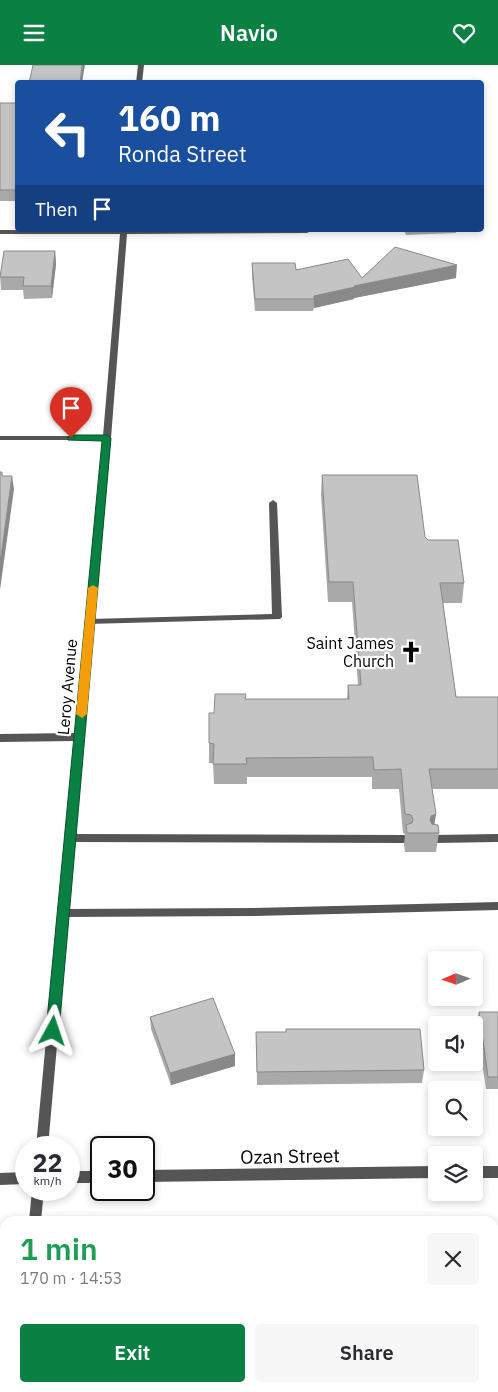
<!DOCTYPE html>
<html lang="en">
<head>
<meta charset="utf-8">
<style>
	:root { --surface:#fff; --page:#f7f7f7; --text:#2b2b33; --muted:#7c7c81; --accent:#0b8043 }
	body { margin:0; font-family:"IBM Plex Sans",sans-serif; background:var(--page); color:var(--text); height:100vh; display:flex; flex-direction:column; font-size:19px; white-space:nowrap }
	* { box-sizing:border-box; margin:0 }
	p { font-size:16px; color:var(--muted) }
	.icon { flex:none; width:28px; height:28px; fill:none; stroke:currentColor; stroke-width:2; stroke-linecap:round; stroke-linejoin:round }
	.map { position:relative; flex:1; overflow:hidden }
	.side { position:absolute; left:0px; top:1151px; width:499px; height:176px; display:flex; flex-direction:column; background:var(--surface); border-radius:15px 15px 0 0; box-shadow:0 2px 8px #0003 }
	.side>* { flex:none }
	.hud { position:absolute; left:15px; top:15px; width:469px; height:152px; border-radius:5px; box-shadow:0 2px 8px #0003; background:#1a4fa0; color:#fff; overflow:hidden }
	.needle { width:32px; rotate:268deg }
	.tools { position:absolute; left:428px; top:886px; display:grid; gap:10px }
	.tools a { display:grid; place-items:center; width:55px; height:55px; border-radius:5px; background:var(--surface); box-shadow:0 2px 8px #0003; font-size:25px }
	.speed { position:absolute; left:15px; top:1071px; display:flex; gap:10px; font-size:25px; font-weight:700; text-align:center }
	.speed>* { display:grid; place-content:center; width:65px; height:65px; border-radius:50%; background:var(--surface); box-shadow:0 2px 8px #0003; line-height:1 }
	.speed small { font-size:12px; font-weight:400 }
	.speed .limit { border:2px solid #111; border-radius:8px; background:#fff; color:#111 }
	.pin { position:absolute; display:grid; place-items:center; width:42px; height:42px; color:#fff; margin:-51px -21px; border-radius:50% 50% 50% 0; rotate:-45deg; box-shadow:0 0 5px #0007 }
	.pin .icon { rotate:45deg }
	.me { position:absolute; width:55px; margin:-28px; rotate:5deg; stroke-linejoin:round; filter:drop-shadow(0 0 4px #0008) }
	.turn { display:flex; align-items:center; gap:18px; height:105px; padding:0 20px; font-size:22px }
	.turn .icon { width:65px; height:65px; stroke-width:2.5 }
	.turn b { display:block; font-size:35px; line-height:42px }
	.then { display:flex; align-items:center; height:48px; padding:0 20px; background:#0003; gap:10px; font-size:19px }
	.round { display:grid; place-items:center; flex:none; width:52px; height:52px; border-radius:5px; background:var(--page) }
	.overview { display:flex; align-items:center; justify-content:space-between; height:85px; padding:0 20px }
	h1 { font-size:30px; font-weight:600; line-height:38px; color:#1e9e55 }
	.primary-button { display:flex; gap:10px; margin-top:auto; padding:10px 20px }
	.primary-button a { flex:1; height:58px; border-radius:5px; background:var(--accent); color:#fff; font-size:20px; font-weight:600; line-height:58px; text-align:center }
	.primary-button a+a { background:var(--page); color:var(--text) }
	header { display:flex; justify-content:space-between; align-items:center; height:65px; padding:0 20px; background:var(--accent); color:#fff; font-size:22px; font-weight:600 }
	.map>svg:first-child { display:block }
</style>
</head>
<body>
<header><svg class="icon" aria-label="menu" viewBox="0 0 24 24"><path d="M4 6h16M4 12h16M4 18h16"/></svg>Navio<svg class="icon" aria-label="heart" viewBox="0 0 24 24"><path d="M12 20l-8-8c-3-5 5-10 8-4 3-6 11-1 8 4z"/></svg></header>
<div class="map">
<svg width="498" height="1327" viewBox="0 0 498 1327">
	<rect width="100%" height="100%" fill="#fff"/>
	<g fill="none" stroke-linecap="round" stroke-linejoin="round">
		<g fill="#555" fill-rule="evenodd">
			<polygon points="273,435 277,438 282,552 280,554 87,559 85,557 87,555 90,554 272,549 269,438"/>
			<polygon points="71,769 404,770 408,771 409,774 408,777 404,778 71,777 67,776 66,773 67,770"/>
			<polygon points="498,769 498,777 434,778 430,777 429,774 430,771 434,770"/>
			<polygon points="498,837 498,845 254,851 63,852 59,851 57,848 59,845 63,844 254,843"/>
		</g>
		<g fill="#555" fill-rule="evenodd">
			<polygon points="138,0 144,0 142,18 136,18"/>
			<polygon points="0,165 311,166 307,168 127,169 111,373 48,1082 36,1082 74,676 0,677 0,669 75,668 103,375 0,375 0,371 103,371 120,169 0,169"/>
			<polygon points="436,1101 436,1113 144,1117 144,1105"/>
			<rect x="474" y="1101" width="24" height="12"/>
			<rect x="69" y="1106" width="32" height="12"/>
			<polygon points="26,1107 26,1119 0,1120 0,1108"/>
			<polygon points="32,1125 44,1125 41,1156 29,1156"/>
			<rect x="13" y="1322" width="14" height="5"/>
		</g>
	</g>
	<g fill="#a9a9a9">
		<rect x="0" y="38" width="18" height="98"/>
		<polygon points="404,165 457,165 456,168 406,170"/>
		<polygon points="55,186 56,199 52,233 24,234 23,225 1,225 0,209"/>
		<polygon points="252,198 362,213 456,213 354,233 354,234 314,243 313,246 255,246 252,211"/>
		<polygon points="322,410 425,472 464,518 462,538 443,538 456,632 498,632 498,724 432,724 436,749 434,760 439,768 436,787 405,787 404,780 405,769 403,768 399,724 372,724 372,712 247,712 247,719 214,719 213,698 209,698 209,678 214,648 246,634 347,634 348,620 358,620 352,537 328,537 321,430"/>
		<polygon points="479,947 498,947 498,1024 486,1024 476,960"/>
		<polygon points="150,952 235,989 235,1001 171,1020 151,964"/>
		<polygon points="256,967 424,1005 422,1018 257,1020"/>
		<polygon points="498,1217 498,1327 462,1327 458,1322 494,1322"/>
		<polygon points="164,1322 264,1322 264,1327 167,1327"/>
	</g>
	<g fill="#898989">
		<polygon points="82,0 85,0 82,18 80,18"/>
		<polygon points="55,186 56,199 52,233 51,221"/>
		<polygon points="457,200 456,213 354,233 354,234 314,243 314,231 354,221"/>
		<polygon points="12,411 14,424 0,525 0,498"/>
		<polygon points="436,749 433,768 428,768 431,751"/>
		<polygon points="235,989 235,1001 171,1020 170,1008"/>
		<polygon points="498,1319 498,1327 490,1327"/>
	</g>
	<g fill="#c4c4c4" stroke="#898989">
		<polygon points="33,0 82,0 80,18 29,18"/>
		<rect x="0" y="38" width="18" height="87"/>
		<polygon points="395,182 457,200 354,221 355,222 314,231 314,234 255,234 252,198 295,198 296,205 348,194 362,213"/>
		<polygon points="4,186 55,186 51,221 23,221 24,212 0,212"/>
		<polygon points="0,407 2,407 2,411 12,411 0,498"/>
		<polygon points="322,410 417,410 425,472 428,475 458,475 464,518 440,518 456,632 498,632 498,704 429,704 436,749 431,751 430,755 432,759 438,760 439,768 407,768 406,760 412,758 413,754 411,750 405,749 401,704 374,705 373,692 246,693 247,699 213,699 214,679 209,678 209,648 214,648 215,629 246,629 245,634 349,634 348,620 361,620 353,517 329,517"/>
		<polygon points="213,933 235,989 170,1008 150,952"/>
		<polygon points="479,947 498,947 498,1012 488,1012"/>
		<polygon points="286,964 420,964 424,1005 257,1007 256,967 286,967"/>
		<polygon points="494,1213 498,1217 498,1319 490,1327 475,1327 470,1322 494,1322"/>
		<polygon points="171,1322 264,1322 264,1327 174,1327"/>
	</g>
	<polygon fill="#0b8043" stroke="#07532c" points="71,370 107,370 111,373 59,966 57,970 53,971 48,970 46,966 102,376 68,375 67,373"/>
	<polygon fill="#f59e0b" points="93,520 98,523 87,649 82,653 76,649 88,523"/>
	<defs>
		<g id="church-bare" transform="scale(1.725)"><path d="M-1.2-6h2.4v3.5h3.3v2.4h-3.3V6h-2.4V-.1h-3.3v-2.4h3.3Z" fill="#000" stroke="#fff" stroke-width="2.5" paint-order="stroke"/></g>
	</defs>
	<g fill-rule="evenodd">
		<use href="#church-bare" x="411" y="587"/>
	</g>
	<g text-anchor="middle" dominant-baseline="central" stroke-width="4.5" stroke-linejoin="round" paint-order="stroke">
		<g font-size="16" fill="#000" stroke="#fff" text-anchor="end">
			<text x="394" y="578">Saint James<tspan x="394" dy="18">Church</tspan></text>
		</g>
		<g font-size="16" fill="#000" stroke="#fff">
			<text transform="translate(67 622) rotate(-85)">Leroy Avenue</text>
		</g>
		<g font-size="19" fill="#000" stroke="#fff">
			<text transform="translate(290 1091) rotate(-1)">Ozan Street</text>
		</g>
	</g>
</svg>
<div class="tools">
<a><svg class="needle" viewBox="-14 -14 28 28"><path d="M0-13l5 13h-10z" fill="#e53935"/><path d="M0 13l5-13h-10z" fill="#7c7c81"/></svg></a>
<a><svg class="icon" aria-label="sound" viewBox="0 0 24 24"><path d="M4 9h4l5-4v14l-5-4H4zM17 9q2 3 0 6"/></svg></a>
<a><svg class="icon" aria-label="search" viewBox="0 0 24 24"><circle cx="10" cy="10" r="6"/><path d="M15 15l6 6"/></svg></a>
<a><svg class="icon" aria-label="layers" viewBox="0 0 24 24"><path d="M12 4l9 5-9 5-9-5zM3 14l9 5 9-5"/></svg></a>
</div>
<div class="speed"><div>22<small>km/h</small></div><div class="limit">30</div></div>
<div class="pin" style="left:71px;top:373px;background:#d93025"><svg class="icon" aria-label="arrive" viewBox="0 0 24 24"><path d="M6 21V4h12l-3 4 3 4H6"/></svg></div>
<svg class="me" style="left:53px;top:966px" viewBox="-20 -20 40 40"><path d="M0-17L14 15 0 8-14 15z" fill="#0b8043" stroke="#fff" stroke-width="4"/></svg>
<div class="hud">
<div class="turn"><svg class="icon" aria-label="left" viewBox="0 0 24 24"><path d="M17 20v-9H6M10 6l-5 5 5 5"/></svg><div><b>160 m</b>Ronda Street</div></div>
<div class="then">Then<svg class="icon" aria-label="arrive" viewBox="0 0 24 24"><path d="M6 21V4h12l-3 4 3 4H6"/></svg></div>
</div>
<section class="side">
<div class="overview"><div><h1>1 min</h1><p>170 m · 14:53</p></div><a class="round"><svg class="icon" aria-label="close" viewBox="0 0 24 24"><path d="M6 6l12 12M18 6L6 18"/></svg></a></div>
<div class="primary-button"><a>Exit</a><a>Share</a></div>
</section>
</div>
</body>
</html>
